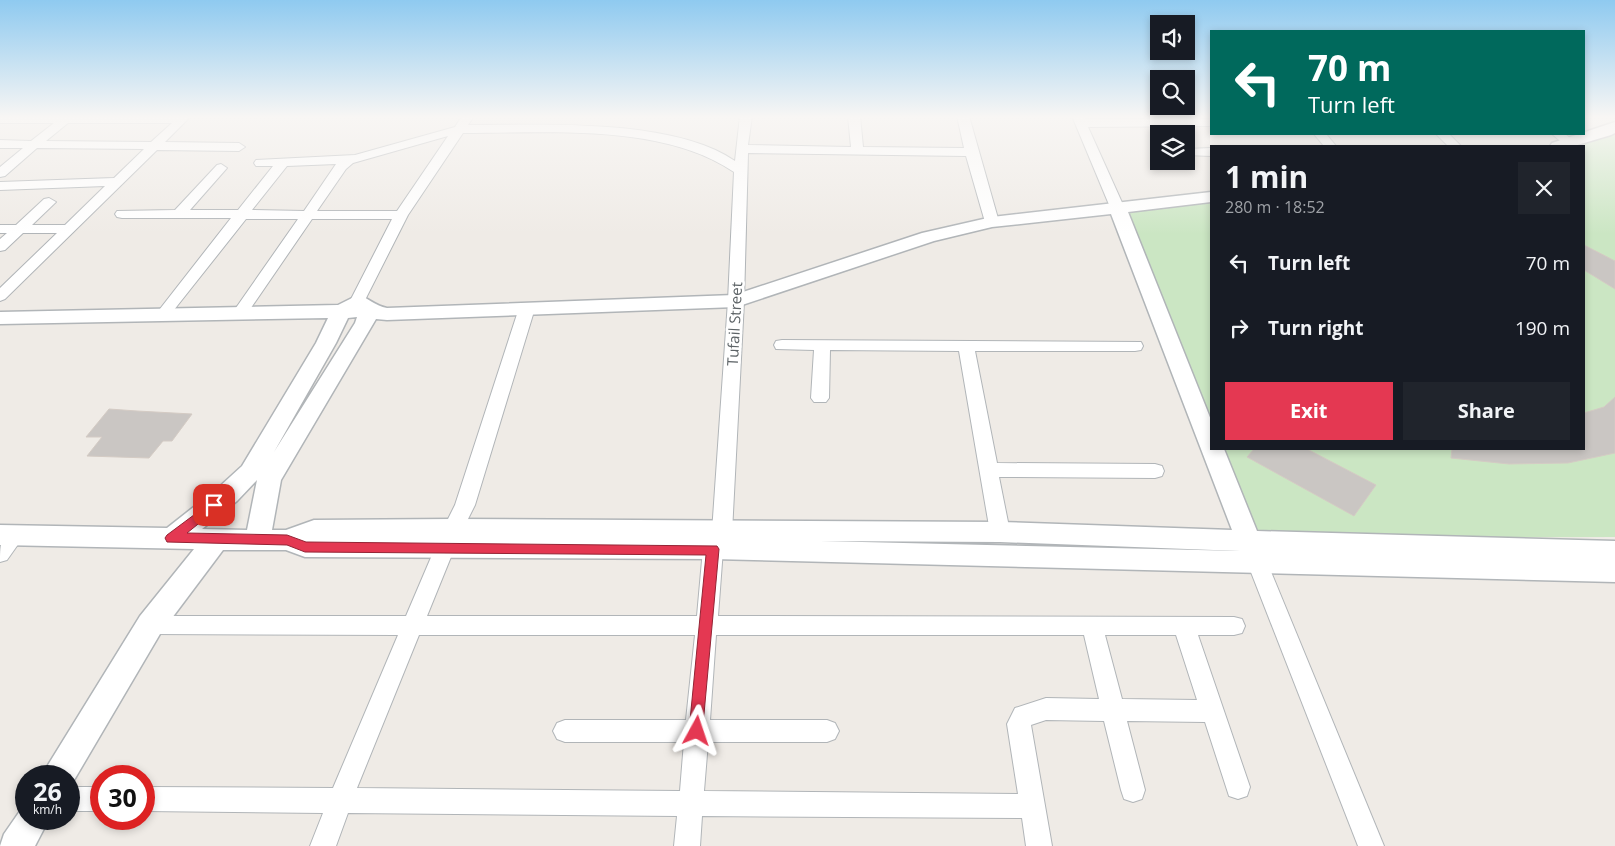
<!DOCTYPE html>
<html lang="en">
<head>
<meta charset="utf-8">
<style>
	:root { --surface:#171b24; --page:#20242c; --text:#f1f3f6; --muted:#9ea1a6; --accent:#e43852 }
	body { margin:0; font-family:"Open Sans",sans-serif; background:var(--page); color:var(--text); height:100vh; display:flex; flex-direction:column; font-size:19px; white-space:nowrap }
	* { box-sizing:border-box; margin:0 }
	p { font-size:16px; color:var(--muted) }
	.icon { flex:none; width:28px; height:28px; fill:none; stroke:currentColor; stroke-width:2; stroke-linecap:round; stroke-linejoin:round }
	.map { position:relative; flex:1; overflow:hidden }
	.sheet { position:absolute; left:1210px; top:145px; width:375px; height:305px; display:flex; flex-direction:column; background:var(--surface); border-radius:0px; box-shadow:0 2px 8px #0003 }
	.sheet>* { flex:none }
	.banner { position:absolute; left:1210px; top:30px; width:375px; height:105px; border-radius:0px; box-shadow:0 2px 8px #0003; background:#00695c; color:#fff; overflow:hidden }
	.tools { position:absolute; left:1150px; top:15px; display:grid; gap:10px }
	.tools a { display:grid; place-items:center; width:45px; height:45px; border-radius:0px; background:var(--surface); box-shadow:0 2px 8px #0003; font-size:25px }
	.speed { position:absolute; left:15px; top:765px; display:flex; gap:10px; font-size:25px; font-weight:700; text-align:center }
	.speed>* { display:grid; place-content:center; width:65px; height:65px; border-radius:50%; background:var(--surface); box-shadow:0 2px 8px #0003; line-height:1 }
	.speed small { font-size:12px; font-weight:400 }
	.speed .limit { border:8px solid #d22; background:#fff; color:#111 }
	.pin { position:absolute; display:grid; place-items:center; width:42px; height:42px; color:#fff; margin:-21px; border-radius:10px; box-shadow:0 2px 8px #0006 }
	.me { position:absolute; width:55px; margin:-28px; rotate:5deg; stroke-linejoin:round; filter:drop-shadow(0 0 4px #0008) }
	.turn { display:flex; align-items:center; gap:18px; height:105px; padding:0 15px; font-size:22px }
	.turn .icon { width:65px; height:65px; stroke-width:2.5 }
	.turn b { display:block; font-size:35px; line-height:42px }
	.round { display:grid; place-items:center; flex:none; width:52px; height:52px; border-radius:0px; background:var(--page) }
	.headline { display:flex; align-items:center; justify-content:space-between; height:85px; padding:0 15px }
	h1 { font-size:30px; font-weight:700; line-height:38px }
	.button { display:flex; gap:10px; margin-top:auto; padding:10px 15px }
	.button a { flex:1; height:58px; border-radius:0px; background:var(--accent); color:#fff; font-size:20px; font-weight:700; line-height:58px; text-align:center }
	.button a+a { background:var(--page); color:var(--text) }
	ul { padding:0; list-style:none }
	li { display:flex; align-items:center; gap:15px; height:65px; padding:0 15px }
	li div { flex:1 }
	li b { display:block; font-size:19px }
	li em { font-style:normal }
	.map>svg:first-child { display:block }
</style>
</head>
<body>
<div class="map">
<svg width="1615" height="846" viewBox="0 0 1615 846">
	<rect width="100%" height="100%" fill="#efebe6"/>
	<g fill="#cbe6c3">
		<polygon points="1615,135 1615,537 1270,538 1244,523 1215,449 1584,449 1584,146 1567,146 1600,136"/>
		<polygon points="1211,200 1211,438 1123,210"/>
	</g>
	<g fill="#cac6c3" stroke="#d4cbc4">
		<polygon points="1584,245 1615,261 1615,289 1584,270"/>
		<polygon points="1615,397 1615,453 1568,463 1509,464 1451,458 1452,449 1584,449 1584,413 1604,407"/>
		<polygon points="109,409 137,411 192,414 172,441 163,441 149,458 87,456 102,437 86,437"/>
		<polygon points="1254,449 1307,449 1376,485 1354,516 1247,457"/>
	</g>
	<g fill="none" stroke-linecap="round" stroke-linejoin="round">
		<g stroke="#b1b5b8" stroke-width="2">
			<g id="minor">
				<path d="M0,116h191l-26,26 74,1 6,4 -6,4 -82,-1 -152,149 -5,2v-13l57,-55h-34l-18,17 -5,1v-12l7,-6h-7v-8h16l28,-26 5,-1 7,4 -24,23h33l40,-39 -105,4v-8l114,-4 30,-29 -107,-1 -32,28 -5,1v-10l23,-19h-23v-8l31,1 23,-18h-54zM68,123h104l-21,19 -105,-1z"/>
				<path d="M462,116h12l-6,9c75,0 204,-7 267,36l5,-45h12l-4,29 103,2 -3,-31h12l3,31 101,1 -7,-32h12l30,106 -7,4 -7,-4 -19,-66 -218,-3 -4,148 -12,231 -3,6 -7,2 -7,-2 -3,-6 16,-231 6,-129c-71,-49 -187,-39 -271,-39l-55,82 -45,89h-10l-3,-3 42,-82h-80l-68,99h-10l-3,-3 67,-96h-52l-80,101h-10l-3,-3 3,-3 75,-96h-109l-5,-1 -2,-3 2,-3 58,-1 42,-45 4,-1 6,4 -37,42h48l35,-44h-17l-2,-3 2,-3 99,-5 100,-28zM448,136l-51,75h-80l29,-42 7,-6zM336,164l-32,47 -52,-1 35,-44z"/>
				<polygon points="1072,116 1084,116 1085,119 1211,119 1211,126 1088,127 1124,207 1117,211 1110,207"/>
				<polygon points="1314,134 1326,134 1336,146 1324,146"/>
				<polygon points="1436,134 1449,134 1461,146 1448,146"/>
				<polygon points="1552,134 1565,134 1576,143 1574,146 1566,146"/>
				<polygon points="1211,148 1211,156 1186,155 1186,149"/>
				<polygon points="527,303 535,308 475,505 460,535 453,537 446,535 443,529 455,505 519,308"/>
				<polygon points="782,340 1141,342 1143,346 1141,350 1135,351 975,351 997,463 1155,464 1162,466 1164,471 1162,476 1155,478 999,477 1010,532 1007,538 1000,540 993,538 990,532 959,351 830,350 829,398 826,402 814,402 811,398 814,350 776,349 774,345 776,341"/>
				<path d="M14,528l7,2 3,6 -17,24 -7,2c0,-15 0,-28 14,-34z"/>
				<path d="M445,539l7,2 3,6 -28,69h270l6,-67 3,-6 7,-2 7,2 3,6 -5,67 516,1 8,2 3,7 -3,7 -8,2h-36l52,152 -3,9 -9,3 -9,-3 -24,-74 -78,-1 18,69 -3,9 -9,3 -9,-3 -3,-9 -17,-69 -58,-1 -15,5 21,121h-26l-4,-28 -320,-2 -2,30h-26l3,-30 -329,-3 -12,33h-26l13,-33 -179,-2v-24l189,1 65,-153 -248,-1 -8,-2 -3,-7 3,-7 8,-2h256l32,-75zM419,635h276l-9,85h-121l-8,3 -4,8 4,8 8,3h119l-4,49 -323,-3zM716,635h368l15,64 -53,-1 -31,10 -8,16 11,70 -314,-3 4,-49h119l8,-3 4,-8 -4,-8 -8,-3h-117zM1105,635h71l21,65 -75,-1z"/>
				<polygon points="1257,554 1264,556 1267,562 1384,846 1358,846 1247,562 1250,556"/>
				<rect x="69" y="787" width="32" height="24"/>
			</g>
		</g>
		<g stroke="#b1b5b8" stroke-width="3">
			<g id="tertiary">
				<polygon points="1615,122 1615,133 1611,135 1574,146 1550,146 1552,143"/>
				<path d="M1211,192v10l-83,10 83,208v29h13l33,82 358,10v41l-902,-23 -408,-2 -19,-7h-63l-63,84 -90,153 -1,-11h-25l4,-11 92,-149 54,-67 -194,-4v-20l167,3 52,-41 23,-21 74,-123 12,-25 -328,6v-12l338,-7 20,-10c11,3 17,11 29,13l347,-13 188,-62 70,-16zM1111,214l121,316 -232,-8 -547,-3 -139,1 -28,10h-14l9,-50 95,-161 11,1 349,-13 198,-66 58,-14zM357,317l-2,6 -81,129 62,-109 12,-25zM257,480l-10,50 -45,-1 35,-28zM820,541l180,1 240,9z"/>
				<polygon points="26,806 26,819 49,819 35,846 0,846 4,834 22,808"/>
			</g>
		</g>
		<use href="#minor" fill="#fff" fill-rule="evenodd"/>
		<use href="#tertiary" fill="#fff" fill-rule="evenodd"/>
	</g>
	<linearGradient id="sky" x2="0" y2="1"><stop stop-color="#8fcaf0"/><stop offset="0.5" stop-color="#f8f6f4"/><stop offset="1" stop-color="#f8f6f4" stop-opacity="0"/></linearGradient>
	<rect width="1615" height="234" fill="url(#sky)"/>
	<polygon fill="#e43852" stroke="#942435" points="214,500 218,502 220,505 218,508 187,533 287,535 306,542 717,546 719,549 702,736 697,738 691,736 689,731 706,555 305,552 287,545 167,542 165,538 167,535"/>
	<g text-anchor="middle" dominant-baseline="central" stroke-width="5" stroke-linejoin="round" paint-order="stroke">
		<g font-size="15" fill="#5d6366" stroke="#fff">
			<text transform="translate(734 324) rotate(-87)">Tufail Street</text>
		</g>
	</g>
</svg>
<div class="tools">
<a><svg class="icon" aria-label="sound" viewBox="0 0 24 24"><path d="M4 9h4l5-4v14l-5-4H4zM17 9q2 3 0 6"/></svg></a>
<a><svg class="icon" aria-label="search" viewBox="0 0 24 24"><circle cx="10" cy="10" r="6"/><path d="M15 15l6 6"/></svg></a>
<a><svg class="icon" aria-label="layers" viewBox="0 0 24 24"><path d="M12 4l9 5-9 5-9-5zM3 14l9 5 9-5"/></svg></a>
</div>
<div class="speed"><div>26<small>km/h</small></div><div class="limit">30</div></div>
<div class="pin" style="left:214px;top:505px;background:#d93025"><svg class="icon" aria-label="arrive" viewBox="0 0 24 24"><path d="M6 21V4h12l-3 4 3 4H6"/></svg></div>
<svg class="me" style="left:697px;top:731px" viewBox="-20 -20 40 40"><path d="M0-17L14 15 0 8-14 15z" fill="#e43852" stroke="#fff" stroke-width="4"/></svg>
<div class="banner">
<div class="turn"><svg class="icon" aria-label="left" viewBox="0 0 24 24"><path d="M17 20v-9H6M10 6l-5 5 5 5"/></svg><div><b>70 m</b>Turn left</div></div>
</div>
<section class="sheet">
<div class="headline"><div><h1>1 min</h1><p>280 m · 18:52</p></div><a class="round"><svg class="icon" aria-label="close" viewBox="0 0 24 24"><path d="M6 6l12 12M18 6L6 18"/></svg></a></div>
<ul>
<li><svg class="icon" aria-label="left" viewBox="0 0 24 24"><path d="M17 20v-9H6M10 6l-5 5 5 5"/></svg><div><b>Turn left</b></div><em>70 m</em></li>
<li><svg class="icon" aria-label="right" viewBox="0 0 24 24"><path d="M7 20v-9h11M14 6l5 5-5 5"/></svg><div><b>Turn right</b></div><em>190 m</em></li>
</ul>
<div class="button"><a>Exit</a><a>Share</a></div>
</section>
</div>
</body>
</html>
